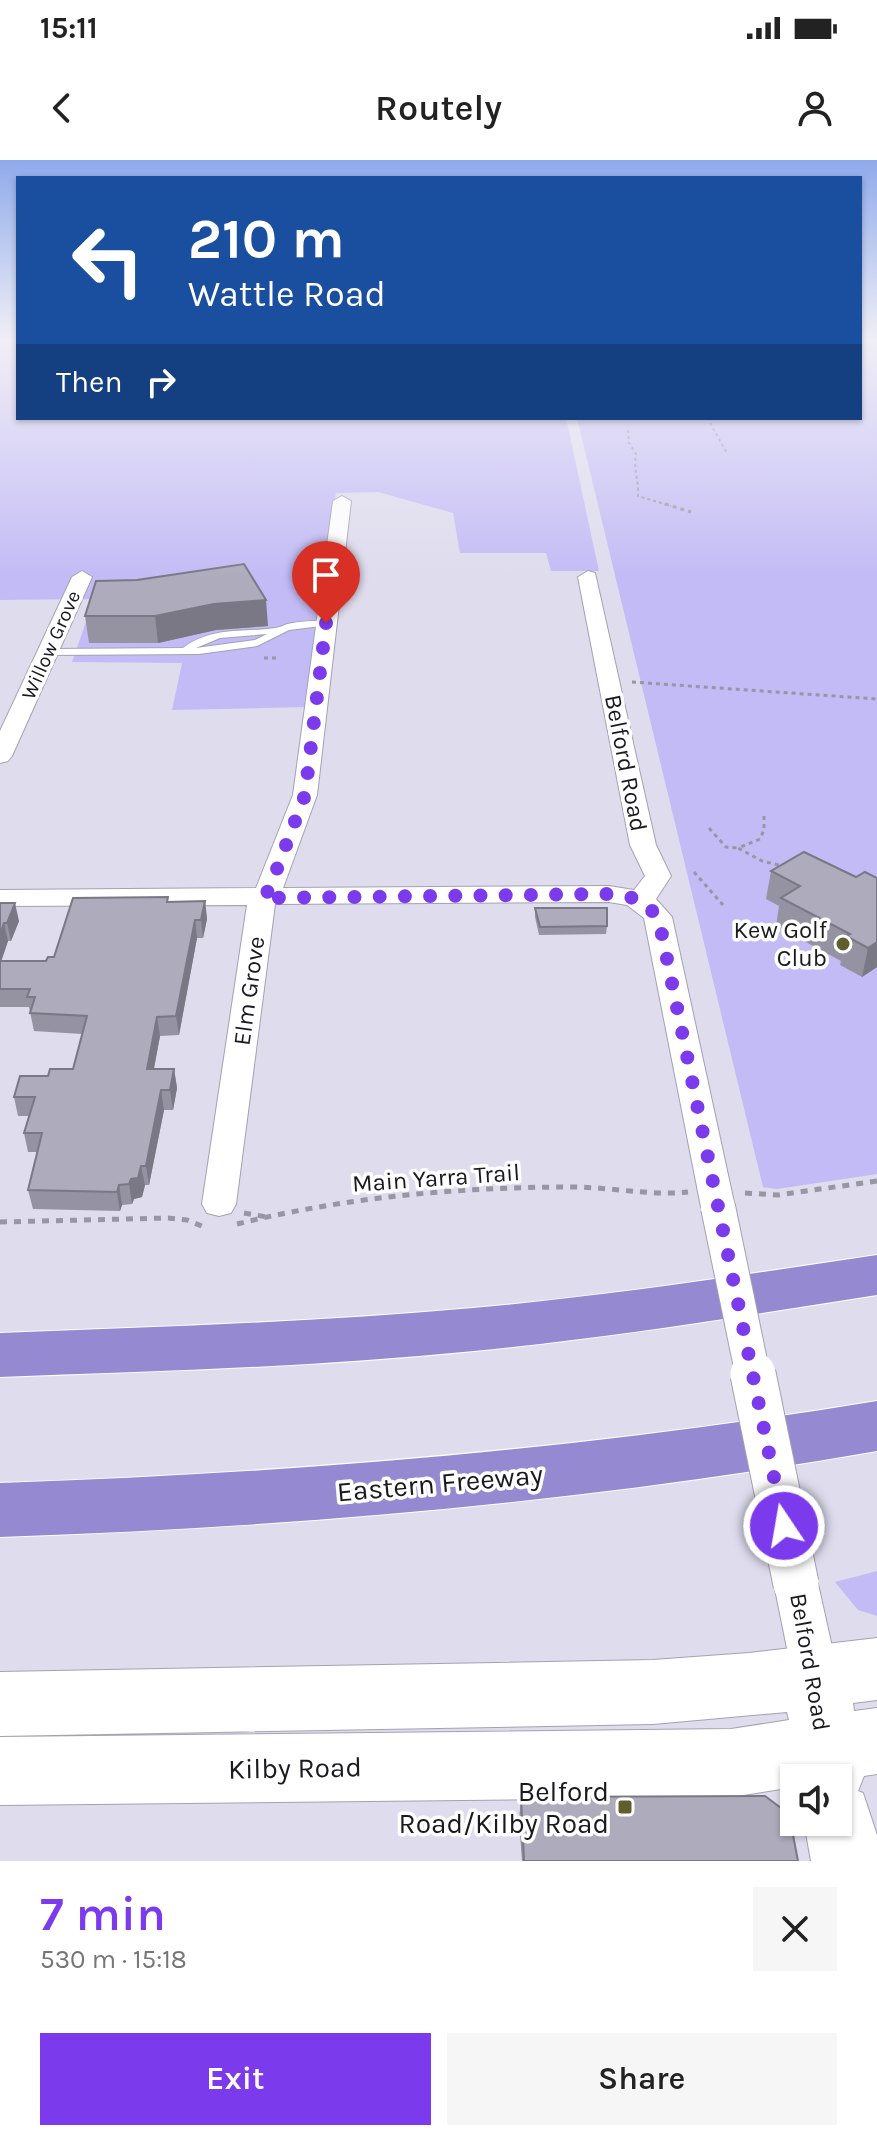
<!DOCTYPE html>
<html lang="en">
<head>
<meta charset="utf-8">
<style>
	:root { --surface:#fff; --page:#f6f6f6; --text:#222; --muted:#767676; --accent:#7c3aed }
	body { margin:0; font-family:Karla,sans-serif; background:var(--page); color:var(--text); height:100vh; display:flex; flex-direction:column; font-size:30px; white-space:nowrap }
	* { box-sizing:border-box; margin:0 }
	p { font-size:26px; color:var(--muted) }
	.icon { flex:none; width:44px; height:44px; fill:none; stroke:currentColor; stroke-width:2; stroke-linecap:round; stroke-linejoin:round }
	.map { position:relative; height:1701px; overflow:hidden }
	.details { display:flex; flex-direction:column; background:var(--surface); flex:1 }
	.details>* { flex:none }
	.guide { position:absolute; left:16px; top:16px; width:846px; height:244px; border-radius:0px; box-shadow:0 2px 6px #0004; background:#1a4fa0; color:#fff; overflow:hidden }
	.controls { position:absolute; left:780px; top:1604px; display:grid; gap:16px }
	.controls a { display:grid; place-items:center; width:72px; height:72px; border-radius:0px; background:var(--surface); box-shadow:0 2px 6px #0004; font-size:40px }
	.pin { position:absolute; display:grid; place-items:center; width:68px; height:68px; color:#fff; margin:-82px -34px; border-radius:50% 50% 50% 0; rotate:-45deg; box-shadow:0 0 8px #0007 }
	.pin .icon { rotate:45deg }
	.me { position:absolute; width:88px; margin:-44px; rotate:348deg; stroke-linejoin:round; filter:drop-shadow(0 0 6px #0008) }
	.turn { display:flex; align-items:center; gap:28px; height:168px; padding:0 40px; font-size:36px }
	.turn .icon { width:104px; height:104px; stroke-width:2.5 }
	.turn b { display:block; font-size:56px; line-height:68px }
	.then { display:flex; align-items:center; height:76px; padding:0 40px; background:#0003; gap:16px; font-size:30px }
	.round { display:grid; place-items:center; flex:none; width:84px; height:84px; border-radius:0px; background:var(--page) }
	.head { display:flex; align-items:center; justify-content:space-between; height:136px; padding:0 40px }
	h1 { font-size:48px; font-weight:600; line-height:60px; color:var(--accent) }
	.primary-button { display:flex; gap:16px; margin-top:auto; padding:16px 40px }
	.primary-button a { flex:1; height:92px; border-radius:0px; background:var(--accent); color:#fff; font-size:32px; font-weight:600; line-height:92px; text-align:center }
	.primary-button a+a { background:var(--page); color:var(--text) }
	.status { display:flex; justify-content:space-between; align-items:center; height:56px; padding:0 40px; background:var(--surface); direction:ltr }
	.status svg { height:22px; fill:currentColor }
	header { display:flex; justify-content:space-between; align-items:center; height:104px; padding:0 40px; background:var(--surface); font-size:36px; font-weight:600 }
	.map>svg:first-child { display:block }
</style>
</head>
<body>
<div class="status"><b>15:11</b><svg viewBox="0 0 49 12"><path d="M0 12V9h3v3zM5 12V6h3v6zM10 12V3h3v9zM15 12V0h3v12zM26 1h20v11H26zM47 4h2v5h-2z"/></svg></div>
<header><svg class="icon" aria-label="back" viewBox="0 0 24 24"><path d="M15 5l-7 7 7 7"/></svg>Routely<svg class="icon" aria-label="person" viewBox="0 0 24 24"><circle cx="12" cy="8" r="4"/><path d="M4 21q1-7 8-7t8 7"/></svg></header>
<div class="map">
<svg width="877" height="1701" viewBox="0 0 877 1701">
	<rect width="100%" height="100%" fill="#dedced"/>
	<g fill="#c3bbf5">
		<polygon points="0,180 18,180 18,258 566,258 599,411 551,411 546,393 460,393 453,353 378,332 336,333 317,450 307,547 172,550 182,503 72,502 94,439 0,440"/>
		<polygon points="860,180 877,180 877,1014 777,1029 763,1027 577,258 860,258"/>
		<polygon points="877,1411 877,1456 858,1450 835,1422"/>
	</g>
	<g fill="none" stroke-linecap="round" stroke-linejoin="round">
		<g stroke="#a3a2b2" stroke-width="2">
			<path id="lane" d="M326,460l3,1v4l-40,5 -32,16 -58,8 -150,1 -5,-3 5,-3 134,-1c30,-22 59,-15 92,-20 3,0 10,-3 12,-4 13,-3 26,-3 39,-4zM267,474l-12,6 -59,8 24,-10z"/>
		</g>
		<g stroke="#a3a2b2" stroke-width="2">
			<g id="street">
				<polygon points="342,336 351,341 317,635 283,728 609,726 634,730 645,716 630,685 578,417 588,411 595,413 656,685 671,716 656,739 672,757 735,1047 730,1056 718,1060 706,1056 701,1047 644,758 627,745 609,742 275,744 236,1044 231,1053 219,1056 207,1053 202,1044 247,745 0,746 0,730 256,728 293,635 333,341"/>
				<polygon points="82,411 92,417 12,596 8,601 0,603 0,571 72,417"/>
				<polygon points="796,1404 812,1410 818,1424 839,1518 833,1534 816,1540 799,1534 793,1518 774,1424 780,1410"/>
			</g>
		</g>
		<g stroke="#a3a2b2" stroke-width="2">
			<polygon id="secondary" points="877,1478 877,1540 853,1543 854,1551 877,1548 877,1614 864,1616 858,1631 863,1633 877,1675 877,1701 811,1701 804,1662 838,1662 838,1618 794,1618 794,1627 731,1637 0,1645 0,1577 731,1569 789,1560 787,1552 653,1564 0,1576 0,1512 653,1500 749,1493"/>
		</g>
		<g stroke="#fff" stroke-width="2">
			<g id="highway">
				<path d="M877,1095v40c-134,21 -268,43 -403,56 -158,16 -316,20 -474,26v-44c158,-6 316,-11 473,-25 136,-12 270,-33 404,-53z"/>
				<path d="M877,1241v50c-291,51 -582,76 -877,86v-54c295,-10 586,-34 877,-82z"/>
			</g>
		</g>
		<g stroke="#9896a3" stroke-width="2" stroke-dasharray="3 3" stroke-linecap="butt">
			<polyline points="710,263 727,293"/>
			<path d="M628,270l1,13 7,11c-3,14 3,27 2,42l33,10"/>
		</g>
		<g stroke="#9896a3" stroke-width="3" stroke-dasharray="4 4" stroke-linecap="butt">
			<polyline points="665,344 691,352"/>
			<polyline points="264,498 277,498"/>
			<polyline points="632,522 877,539"/>
			<polyline points="764,656 764,670 760,679 738,688 762,701 783,706"/>
			<polyline points="709,668 726,687 738,688"/>
			<polyline points="694,712 723,745"/>
		</g>
		<g stroke="#9896a3" stroke-width="5" stroke-dasharray="7 7" stroke-linecap="butt">
			<polyline points="745,1033 778,1035 877,1021"/>
			<polyline points="244,1053 267,1057"/>
			<polyline points="0,1062 168,1058 187,1060 204,1067"/>
			<path d="M237,1064c110,-27 221,-37 335,-37 39,0 77,9 116,5"/>
		</g>
		<use href="#lane" fill="#fff" fill-rule="evenodd"/>
		<use href="#street" fill="#fff" fill-rule="evenodd"/>
		<use href="#secondary" fill="#fff" fill-rule="evenodd"/>
		<use href="#highway" fill="#9589d1" fill-rule="evenodd"/>
		<g stroke="#a3a2b2" stroke-width="36" stroke-linecap="butt">
			<polyline id="street-bridge-far1" points="718,1047 753,1216"/>
		</g>
		<g stroke="#a3a2b2" stroke-width="47" stroke-linecap="butt">
			<polyline id="street-bridge" points="753,1214 796,1424"/>
		</g>
		<use href="#street-bridge-far1" stroke="#fff" stroke-width="34"/>
		<use href="#street-bridge" stroke="#fff" stroke-width="45"/>
	</g>
	<g fill="#9593a2">
		<polygon points="96,421 268,466 216,470 158,483 89,483 85,456"/>
		<polygon points="771,711 856,717 877,807 862,817 840,805 841,801 776,766 779,746 766,739"/>
		<polygon points="205,741 207,759 203,778 197,778 179,875 160,876 154,909 174,909 177,928 173,950 164,950 149,1025 145,1025 142,1037 134,1039 132,1044 122,1045 120,1051 33,1049 28,1030 37,992 28,992 24,973 29,956 18,956 14,937 48,916 73,909 82,874 34,871 29,847 0,847 0,743 19,761 11,781 8,781 1,801 46,801 169,742"/>
		<polygon points="535,748 607,766 606,774 539,775 535,757"/>
		<polygon points="521,1637 798,1701 522,1701 519,1660"/>
	</g>
	<g fill="#797884">
		<polygon points="266,440 268,466 216,470 158,483 155,456 214,444"/>
		<polygon points="205,741 207,759 203,778 201,760"/>
		<polygon points="15,743 19,761 11,781 7,763"/>
		<polygon points="195,760 197,778 179,875 176,856"/>
		<polygon points="4,763 8,781 0,805 0,775"/>
		<polygon points="877,782 877,807 862,817 868,788"/>
		<polygon points="157,857 160,876 150,928 147,909"/>
		<polygon points="174,909 177,928 173,950 170,930"/>
		<polygon points="161,930 164,950 149,1025 146,1006"/>
		<polygon points="141,1006 145,1025 142,1037 134,1039 132,1044 129,1024 131,1019"/>
		<polygon points="119,1025 122,1045 120,1051 117,1032"/>
	</g>
	<g fill="#adabbc" stroke="#797884" stroke-width="2">
		<polygon points="244,404 266,440 214,444 155,456 85,456 96,421 137,420"/>
		<polygon points="804,692 856,717 865,712 877,718 877,782 868,788 846,776 850,774 781,738 800,726 771,711"/>
		<polygon points="168,737 167,742 205,741 201,760 195,760 176,856 157,857 147,909 174,909 170,930 161,930 146,1006 141,1006 138,1018 131,1019 129,1024 119,1025 117,1032 28,1030 42,973 24,973 35,937 14,937 20,916 48,916 50,909 73,909 87,856 30,853 35,837 27,837 30,829 0,829 0,801 46,801 48,797 54,797 73,738"/>
		<polygon points="0,743 15,743 7,763 4,763 0,775"/>
		<polygon points="535,748 607,748 607,766 540,767"/>
		<polygon points="765,1636 789,1654 798,1701 524,1701 521,1637"/>
	</g>
	<linearGradient id="sky" x2="0" y2="1"><stop stop-color="#8faaeb"/><stop offset="0.43" stop-color="#f0eff7"/><stop offset="1" stop-color="#f0eff7" stop-opacity="0"/></linearGradient>
	<rect width="877" height="418" fill="url(#sky)"/>
	<g fill="none" stroke-linecap="round" stroke-linejoin="round">
		<path stroke="#7c3aed" stroke-width="14" stroke-dasharray="0 25.2" d="M326,463l-21,172 -36,95 -7,8 347,-4c26,2 45,8 52,36l123,596"/>
	</g>
	<g fill="#5e5f2d" stroke="#fff" stroke-width="3">
		<circle cx="843" cy="784" r="8"/>
		<rect x="617" y="1639" width="16" height="16" rx="4"/>
	</g>
	<g text-anchor="middle" dominant-baseline="central" stroke-width="7" stroke-linejoin="round" paint-order="stroke">
		<g font-size="20" fill="#1a191f" stroke="#fff">
			<text transform="translate(51 485) rotate(-66)">Willow Grove</text>
		</g>
		<g font-size="24" fill="#1a191f" stroke="#fff">
			<text transform="translate(626 603) rotate(79)">Belford Road</text>
			<text transform="translate(249 831) rotate(-82)">Elm Grove</text>
			<text transform="translate(436 1018) rotate(-4)">Main Yarra Trail</text>
			<text transform="translate(810 1502) rotate(80)">Belford Road</text>
		</g>
		<g font-size="24" fill="#1a191f" stroke="#fff" text-anchor="end">
			<text x="827" y="770">Kew Golf<tspan x="827" dy="28">Club</tspan></text>
		</g>
		<g font-size="28" fill="#1a191f" stroke="#fff">
			<text transform="translate(440 1323) rotate(-5)">Eastern Freeway</text>
			<text transform="translate(295 1608) rotate(-1)">Kilby Road</text>
		</g>
		<g font-size="28" fill="#1a191f" stroke="#fff" text-anchor="end">
			<text x="609" y="1631">Belford<tspan x="609" dy="32">Road/Kilby Road</tspan></text>
		</g>
	</g>
</svg>
<div class="controls">
<a><svg class="icon" aria-label="sound" viewBox="0 0 24 24"><path d="M4 9h4l5-4v14l-5-4H4zM17 9q2 3 0 6"/></svg></a>
</div>
<div class="pin" style="left:326px;top:463px;background:#d93025"><svg class="icon" aria-label="arrive" viewBox="0 0 24 24"><path d="M6 21V4h12l-3 4 3 4H6"/></svg></div>
<svg class="me" style="left:784px;top:1366px" viewBox="-20 -20 40 40"><circle r="17" fill="#7c3aed" stroke="#fff" stroke-width="3"/><path d="M0-11L8 9 0 5-8 9z" fill="#fff"/></svg>
<div class="guide">
<div class="turn"><svg class="icon" aria-label="left" viewBox="0 0 24 24"><path d="M17 20v-9H6M10 6l-5 5 5 5"/></svg><div><b>210 m</b>Wattle Road</div></div>
<div class="then">Then<svg class="icon" aria-label="right" viewBox="0 0 24 24"><path d="M7 20v-9h11M14 6l5 5-5 5"/></svg></div>
</div>
</div>
<section class="details">
<div class="head"><div><h1>7 min</h1><p>530 m · 15:18</p></div><a class="round"><svg class="icon" aria-label="close" viewBox="0 0 24 24"><path d="M6 6l12 12M18 6L6 18"/></svg></a></div>
<div class="primary-button"><a>Exit</a><a>Share</a></div>
</section>
</body>
</html>
